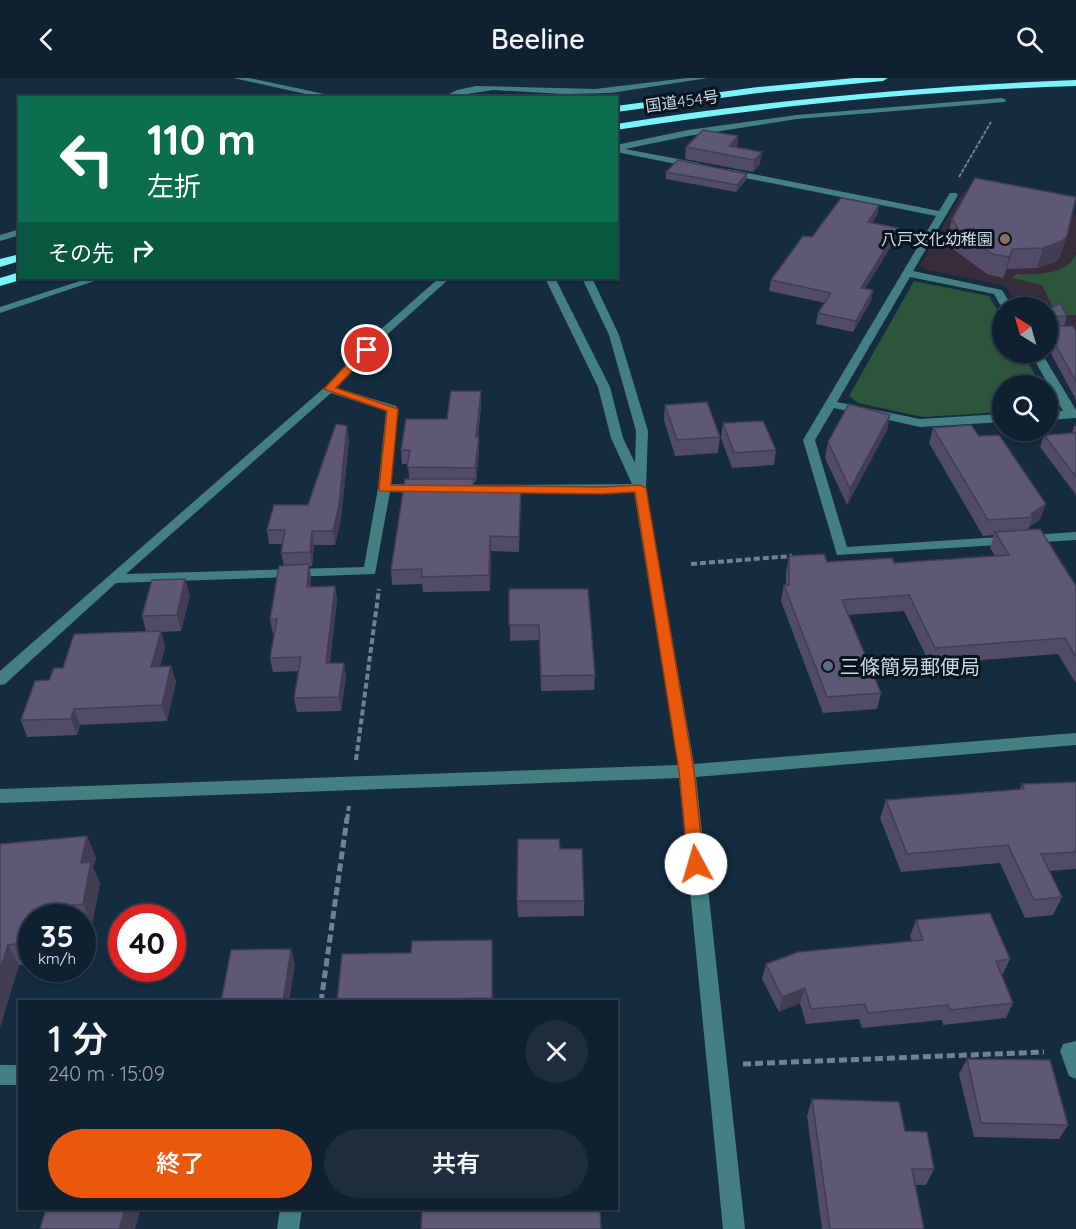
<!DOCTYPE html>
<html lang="ja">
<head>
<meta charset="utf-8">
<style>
	:root { --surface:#0f2030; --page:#1d2d3c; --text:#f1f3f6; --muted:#9ba3ab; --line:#2f3e4c; --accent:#ea580c }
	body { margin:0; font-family:Quicksand,"Noto Sans JP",sans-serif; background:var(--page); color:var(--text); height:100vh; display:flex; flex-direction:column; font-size:22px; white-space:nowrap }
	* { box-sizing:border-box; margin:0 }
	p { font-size:20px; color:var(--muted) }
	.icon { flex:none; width:33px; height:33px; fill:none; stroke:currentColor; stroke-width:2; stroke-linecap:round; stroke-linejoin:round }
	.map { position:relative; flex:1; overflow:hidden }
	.details { position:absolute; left:18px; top:922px; width:600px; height:210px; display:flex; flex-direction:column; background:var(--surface); border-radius:0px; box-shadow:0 2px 4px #0004,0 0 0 2px var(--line) }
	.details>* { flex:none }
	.guide { position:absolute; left:18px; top:18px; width:600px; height:183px; border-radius:0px; box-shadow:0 2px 4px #0004,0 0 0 2px var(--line); background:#0b6e4f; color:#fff; overflow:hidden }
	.needle { width:39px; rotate:323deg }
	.controls { position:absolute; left:992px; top:219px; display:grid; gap:12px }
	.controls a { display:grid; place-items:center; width:66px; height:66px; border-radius:50%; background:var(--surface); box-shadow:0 2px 4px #0004,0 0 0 2px var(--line); font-size:30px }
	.speed { position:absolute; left:18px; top:826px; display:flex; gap:12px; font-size:30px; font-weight:700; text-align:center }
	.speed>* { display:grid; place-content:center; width:78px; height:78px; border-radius:50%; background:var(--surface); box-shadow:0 2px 4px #0004,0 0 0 2px var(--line); line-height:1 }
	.speed small { font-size:15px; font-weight:400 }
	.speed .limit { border:9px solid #d22; background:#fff; color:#111 }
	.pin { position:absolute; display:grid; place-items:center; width:51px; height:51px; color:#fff; margin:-26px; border:3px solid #fff; border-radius:50%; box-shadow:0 2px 6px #0007 }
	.me { position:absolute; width:66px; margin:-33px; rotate:354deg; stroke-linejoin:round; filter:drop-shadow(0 0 4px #0008) }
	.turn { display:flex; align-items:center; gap:21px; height:126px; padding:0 30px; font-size:27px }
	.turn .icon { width:78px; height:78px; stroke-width:2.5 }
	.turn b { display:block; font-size:42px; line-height:51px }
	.then { display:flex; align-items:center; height:57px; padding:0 30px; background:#0003; gap:12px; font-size:22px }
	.round { display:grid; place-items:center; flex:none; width:63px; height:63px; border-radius:32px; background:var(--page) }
	.head { display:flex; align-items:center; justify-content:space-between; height:102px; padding:0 30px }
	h1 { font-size:36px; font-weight:600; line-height:45px }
	.button { display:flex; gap:12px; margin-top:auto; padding:12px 30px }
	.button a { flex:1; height:69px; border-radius:36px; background:var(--accent); color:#fff; font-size:24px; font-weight:600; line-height:69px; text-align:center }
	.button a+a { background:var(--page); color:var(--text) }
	header { display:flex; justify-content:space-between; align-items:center; height:78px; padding:0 30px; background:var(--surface); font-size:27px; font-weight:600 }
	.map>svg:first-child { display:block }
</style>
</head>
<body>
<header><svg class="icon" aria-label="back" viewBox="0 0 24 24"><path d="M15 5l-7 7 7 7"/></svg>Beeline<svg class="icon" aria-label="search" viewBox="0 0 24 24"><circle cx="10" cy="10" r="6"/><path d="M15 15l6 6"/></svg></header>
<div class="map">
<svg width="1076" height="1151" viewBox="0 0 1076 1151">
	<rect width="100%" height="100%" fill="#142b40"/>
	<polygon fill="#372c3c" points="963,114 1076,135 1076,249 1047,249 1047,230 1018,229 1005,208 927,192 920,187"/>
	<g fill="#2c563c">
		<path d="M1076,176v61h-19l-15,-30 -30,-7 4,-4c20,1 51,1 60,-20z"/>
		<polygon points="914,203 989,218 1002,240 1002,274 1022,275 1041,307 1002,308 1002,334 923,339 858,325 849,318"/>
	</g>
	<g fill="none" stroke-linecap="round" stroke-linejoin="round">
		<polyline stroke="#708394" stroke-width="2" stroke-dasharray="4 1.5" stroke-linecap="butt" points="959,99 991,44"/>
		<g stroke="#708394" stroke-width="4" stroke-dasharray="6 3" stroke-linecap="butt">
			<polyline points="691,486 792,478"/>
			<polyline points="356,682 379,511"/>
			<polyline points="347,742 349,728"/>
		</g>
		<g stroke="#708394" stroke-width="5" stroke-dasharray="8 4" stroke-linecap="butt">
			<polyline points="321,924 347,740"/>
			<polyline points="743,986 1044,974"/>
		</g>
		<g fill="#448082" fill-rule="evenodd">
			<polygon points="233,0 249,0 343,20 324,20"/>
			<polygon points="687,0 708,0 611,15 563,16 493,12 441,20 457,12 476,8 595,11"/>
			<polygon points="1002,20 1006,22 1005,24 797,41 688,58 625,71 699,85 699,89 696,90 616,74 616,67 688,52 797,37"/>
			<polygon points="728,91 939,133 950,115 956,115 958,117 913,193 1002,212 1013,230 1002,230 994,216 910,199 837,324 920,341 1002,336 1002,344 920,349 834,330 815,362 847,469 1076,454 1076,462 837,477 803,362 936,138 725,96 724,94"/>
			<polygon points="20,151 20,157 0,163 0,157"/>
			<polygon points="89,200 103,200 0,235 0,229"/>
			<path d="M439,200h11l-70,63 -43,47 59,18 2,3 -7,75 32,1 6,4 -6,4 -33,-1 -15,82 -259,9 -111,101 -5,1v-14l325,-284 47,-50zM331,315l55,18 -8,77 -14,79 -238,7z"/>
			<polygon points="545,200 555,200 610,309 623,360 635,385 636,353 609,257 582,200 592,200 619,257 648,353 646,410 694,686 1076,655 1076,667 696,699 745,1151 723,1151 679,700 0,725 0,711 678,687 634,414 501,415 495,411 501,407 632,406 611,360 598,309"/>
			<polygon points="1030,274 1041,274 1076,332 1076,340 1047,342 1047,334 1063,333"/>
			<polygon points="1076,963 1076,1001 1069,998 1060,973 1063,966"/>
			<rect x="0" y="987" width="20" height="20"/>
			<polygon points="280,1131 302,1131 299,1151 277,1151"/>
		</g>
		<g fill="#79f4f9" fill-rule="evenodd">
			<polygon points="854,0 888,0 883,3 758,15 616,34 616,28 758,9"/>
			<path d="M1076,2v6c-154,5 -307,20 -460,44v-6c153,-24 306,-38 460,-44z"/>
			<polygon points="20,176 20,183 0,189 0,181"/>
			<polygon points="20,194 20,200 24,201 0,208 0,200"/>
		</g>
	</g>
	<g fill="#514b65">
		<polygon points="738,58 737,69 760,86 753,94 685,81 686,69"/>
		<polygon points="666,94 747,96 746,102 736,114 666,101"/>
		<polygon points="975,100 1060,179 1055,184 1037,190 1007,191 1003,200 987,196 953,171 947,161 952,141"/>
		<polygon points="879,127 877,137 872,145 896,160 865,211 873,212 871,223 853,254 816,246 818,235 825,225 769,213 771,202 812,159"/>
		<polygon points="1047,232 1067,238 1064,248 1076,253 1076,322 1047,268"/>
		<polygon points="481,313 481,327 478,359 479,373 476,404 474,404 474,407 521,407 519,474 491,473 490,513 423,514 422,506 392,507 391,492 409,401 408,386 402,386 401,372 447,341"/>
		<polygon points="665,327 720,359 718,375 675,378 664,342"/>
		<polygon points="890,337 887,352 847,427 825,380 828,364"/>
		<polygon points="723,345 776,372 774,387 732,390 721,360"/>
		<polygon points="1074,348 1076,348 1076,417 1040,369 1044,357 1072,355"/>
		<polygon points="933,350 1040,442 1029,449 1028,452 1076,508 1076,604 1075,604 1058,576 930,586 904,533 848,537 881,615 877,631 823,635 781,523 784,507 786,507 786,494 789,478 827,484 894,485 995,478 990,470 994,457 983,458 929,365"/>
		<polygon points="349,362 341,441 335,467 314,467 312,488 309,488 311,500 310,509 335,508 337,522 330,585 346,599 341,633 297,634 294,620 299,593 273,594 270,580 274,556 273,556 270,542 284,487 281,475 283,466 269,466 267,452 308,427"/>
		<polygon points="509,511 595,597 594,612 541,613 539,562 510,563"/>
		<polygon points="190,517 181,553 161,554 165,569 160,588 171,588 176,604 167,643 80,647 77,657 27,659 21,642 63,590 146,553 142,538"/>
		<polygon points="1076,704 1076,791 1049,793 1062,819 1053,837 1025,840 1000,785 901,794 880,740 886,722 1020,711 1022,706"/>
		<polygon points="0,766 96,779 93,790 100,805 92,847 82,848 82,840 32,840 32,886 19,887 0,949"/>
		<polygon points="560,771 584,823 584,838 518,839 517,823"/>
		<polygon points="916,842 1010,881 1003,896 1001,896 1013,925 1006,940 943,947 942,942 862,950 859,941 806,946 800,925 779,934 762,901 766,886 912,863 910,858"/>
		<polygon points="493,877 492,924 337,924 337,923"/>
		<polygon points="967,981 1068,1047 1059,1061 974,1059 959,996"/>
		<polygon points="812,1021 905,1053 934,1091 926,1107 916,1107 924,1151 822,1151 807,1038"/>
	</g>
	<g fill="#423d52">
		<polygon points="738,58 737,70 729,68"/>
		<polygon points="762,74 760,86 753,94 754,82"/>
		<polygon points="747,96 746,102 736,114 737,107"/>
		<polygon points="879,127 877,137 866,154 868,144"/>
		<polygon points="898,150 896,160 859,220 861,210"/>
		<polygon points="1067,158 1060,179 1055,184 1037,190 1043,170"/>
		<polygon points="1013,171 1007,191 1003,200 1009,179"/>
		<polygon points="873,212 871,223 853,254 856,243"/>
		<polygon points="481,313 481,327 477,372 479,359 479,373 476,404 475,390 476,359"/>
		<polygon points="890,337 887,352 847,427 850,411"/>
		<polygon points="347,348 349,362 341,441 335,467 333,453"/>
		<polygon points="1046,426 1040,442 1029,449 1033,439 1031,436"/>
		<polygon points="312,453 314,467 312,488 310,474"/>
		<polygon points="490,458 491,473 490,513 489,497"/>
		<polygon points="309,486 311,500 309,523 307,509"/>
		<polygon points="185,501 190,517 181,553 177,537"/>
		<polygon points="335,508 337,522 328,599 326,585"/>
		<polygon points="161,553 165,569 156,605 151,589"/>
		<polygon points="344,585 346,599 341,633 339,619"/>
		<polygon points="171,588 176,604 167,643 162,627"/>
		<polygon points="74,631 80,647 77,657 71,641"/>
		<polygon points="87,758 96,779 93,790 100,805 92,847 83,826 81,785"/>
		<polygon points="73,827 79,840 71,840"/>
		<polygon points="492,862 493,877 492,924"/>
		<polygon points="8,867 19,887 0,949 0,892"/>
		<polygon points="291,871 295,887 289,924 283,924"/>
		<polygon points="805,910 800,925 779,934 782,919"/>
		<polygon points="125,1131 141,1131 135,1151 119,1151"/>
	</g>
	<g fill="#5e5775" stroke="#423d52" stroke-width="1.5">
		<polygon points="703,52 738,58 729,68 762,74 754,82 686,69"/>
		<polygon points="678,82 747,96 737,107 666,94"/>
		<polygon points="975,100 1076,119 1067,158 1062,163 1043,170 1013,171 1009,179 992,176 958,151 952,141"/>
		<polygon points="841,120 879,127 868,144 898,150 861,210 873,212 856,243 818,235 831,215 771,202 803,158 812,159"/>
		<polygon points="1060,225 1067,238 1049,239 1049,248 1073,248 1076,253 1076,304 1047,251 1047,232"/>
		<polygon points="451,313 481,313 476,359 479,359 475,390 407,389 410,372 401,372 406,341 447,341"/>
		<polygon points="707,324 720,359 677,362 665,327"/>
		<polygon points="849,326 890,337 850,411 828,364"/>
		<polygon points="763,343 776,372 734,375 723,345"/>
		<polygon points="336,346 347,348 339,427 333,453 312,453 310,474 281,475 285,452 267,452 274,427 308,427"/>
		<polygon points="971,347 979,358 999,357 1046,426 1031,436 1033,439 988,442 933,350"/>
		<polygon points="1076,355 1076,399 1044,357"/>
		<polygon points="405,401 474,401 473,407 521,407 519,459 490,458 489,497 422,499 422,491 391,492"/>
		<polygon points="1040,451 1076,508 1076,579 1065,560 935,570 909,517 842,522 881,615 827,619 784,507 789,507 789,478 824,476 827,484 892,480 894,485 1009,477 995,454"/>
		<polygon points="309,486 307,509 335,508 326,585 344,585 339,619 294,620 301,579 270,580 277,541 270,542 279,488"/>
		<polygon points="185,501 177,537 142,538 152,502"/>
		<polygon points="509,511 588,511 595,597 541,598 539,547 509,547"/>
		<polygon points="161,553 151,589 171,588 162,627 74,631 71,641 21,642 35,603 49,602 54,590 63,590 74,556"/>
		<polygon points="1076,704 1076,774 1041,776 1062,819 1034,822 1008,767 907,776 886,722 1024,711 1022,706"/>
		<polygon points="87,758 81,785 91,784 83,826 73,827 71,840 32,840 32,864 8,867 0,892 0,766"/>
		<polygon points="518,761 559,761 560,771 582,771 584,823 517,823"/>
		<polygon points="990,835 1010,881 996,883 1013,925 950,932 948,927 868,935 865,926 811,931 805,910 782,919 766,886 798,874 923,862 916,842"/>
		<polygon points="492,862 492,920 337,923 342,876 411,875 412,863"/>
		<polygon points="291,871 283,924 221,924 231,872"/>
		<polygon points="967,981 1050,982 1068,1047 981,1045"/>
		<polygon points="812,1021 899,1024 905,1053 927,1054 934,1091 912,1091 924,1151 830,1151"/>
		<polygon points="46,1131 125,1131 119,1151 40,1151"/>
		<polygon points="450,1131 600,1131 601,1151 421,1151 422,1133 450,1132"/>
	</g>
	<polygon fill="#ea580c" stroke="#983908" stroke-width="1.5" points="363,269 372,272 336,310 398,331 391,407 602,409 640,407 646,410 694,693 704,786 702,790 696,792 691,790 688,786 679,693 635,414 602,416 380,413 379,410 387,333 324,311"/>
	<circle fill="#8d6e63" stroke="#09131c" stroke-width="2" cx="1005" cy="161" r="6"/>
	<circle fill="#5c6f8a" stroke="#09131c" stroke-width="2" cx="828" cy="588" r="6"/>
	<g text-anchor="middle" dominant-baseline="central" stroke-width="6" stroke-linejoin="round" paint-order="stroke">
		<g font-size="16" fill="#cbdae7" stroke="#09131c">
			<text transform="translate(682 23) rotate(-8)">国道454号</text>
		</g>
		<g font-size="16" fill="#cbdae7" stroke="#09131c" text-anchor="end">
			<text x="993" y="161">八戸文化幼稚園</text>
		</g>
		<g font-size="20" fill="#cbdae7" stroke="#09131c" text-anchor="start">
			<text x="840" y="588">三條簡易郵便局</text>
		</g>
	</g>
</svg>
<div class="controls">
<a><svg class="needle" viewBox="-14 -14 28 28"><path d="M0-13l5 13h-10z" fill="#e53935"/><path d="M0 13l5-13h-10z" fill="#9ba3ab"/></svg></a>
<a><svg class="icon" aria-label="search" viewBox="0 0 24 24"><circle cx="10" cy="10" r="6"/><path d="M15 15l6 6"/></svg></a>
</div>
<div class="speed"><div>35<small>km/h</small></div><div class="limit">40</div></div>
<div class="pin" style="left:367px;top:272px;background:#d93025"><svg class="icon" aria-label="arrive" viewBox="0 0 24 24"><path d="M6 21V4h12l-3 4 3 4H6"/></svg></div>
<svg class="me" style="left:696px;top:786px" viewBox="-20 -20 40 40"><circle r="19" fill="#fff"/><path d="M0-13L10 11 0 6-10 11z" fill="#ea580c"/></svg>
<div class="guide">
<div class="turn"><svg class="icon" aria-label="left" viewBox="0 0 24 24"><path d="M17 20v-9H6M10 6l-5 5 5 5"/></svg><div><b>110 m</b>左折</div></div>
<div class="then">その先<svg class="icon" aria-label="right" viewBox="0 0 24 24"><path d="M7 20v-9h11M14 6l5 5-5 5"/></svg></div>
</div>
<section class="details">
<div class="head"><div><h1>1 分</h1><p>240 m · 15:09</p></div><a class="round"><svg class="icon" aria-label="close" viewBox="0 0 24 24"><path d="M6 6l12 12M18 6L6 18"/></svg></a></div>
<div class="button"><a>終了</a><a>共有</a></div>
</section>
</div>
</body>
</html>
